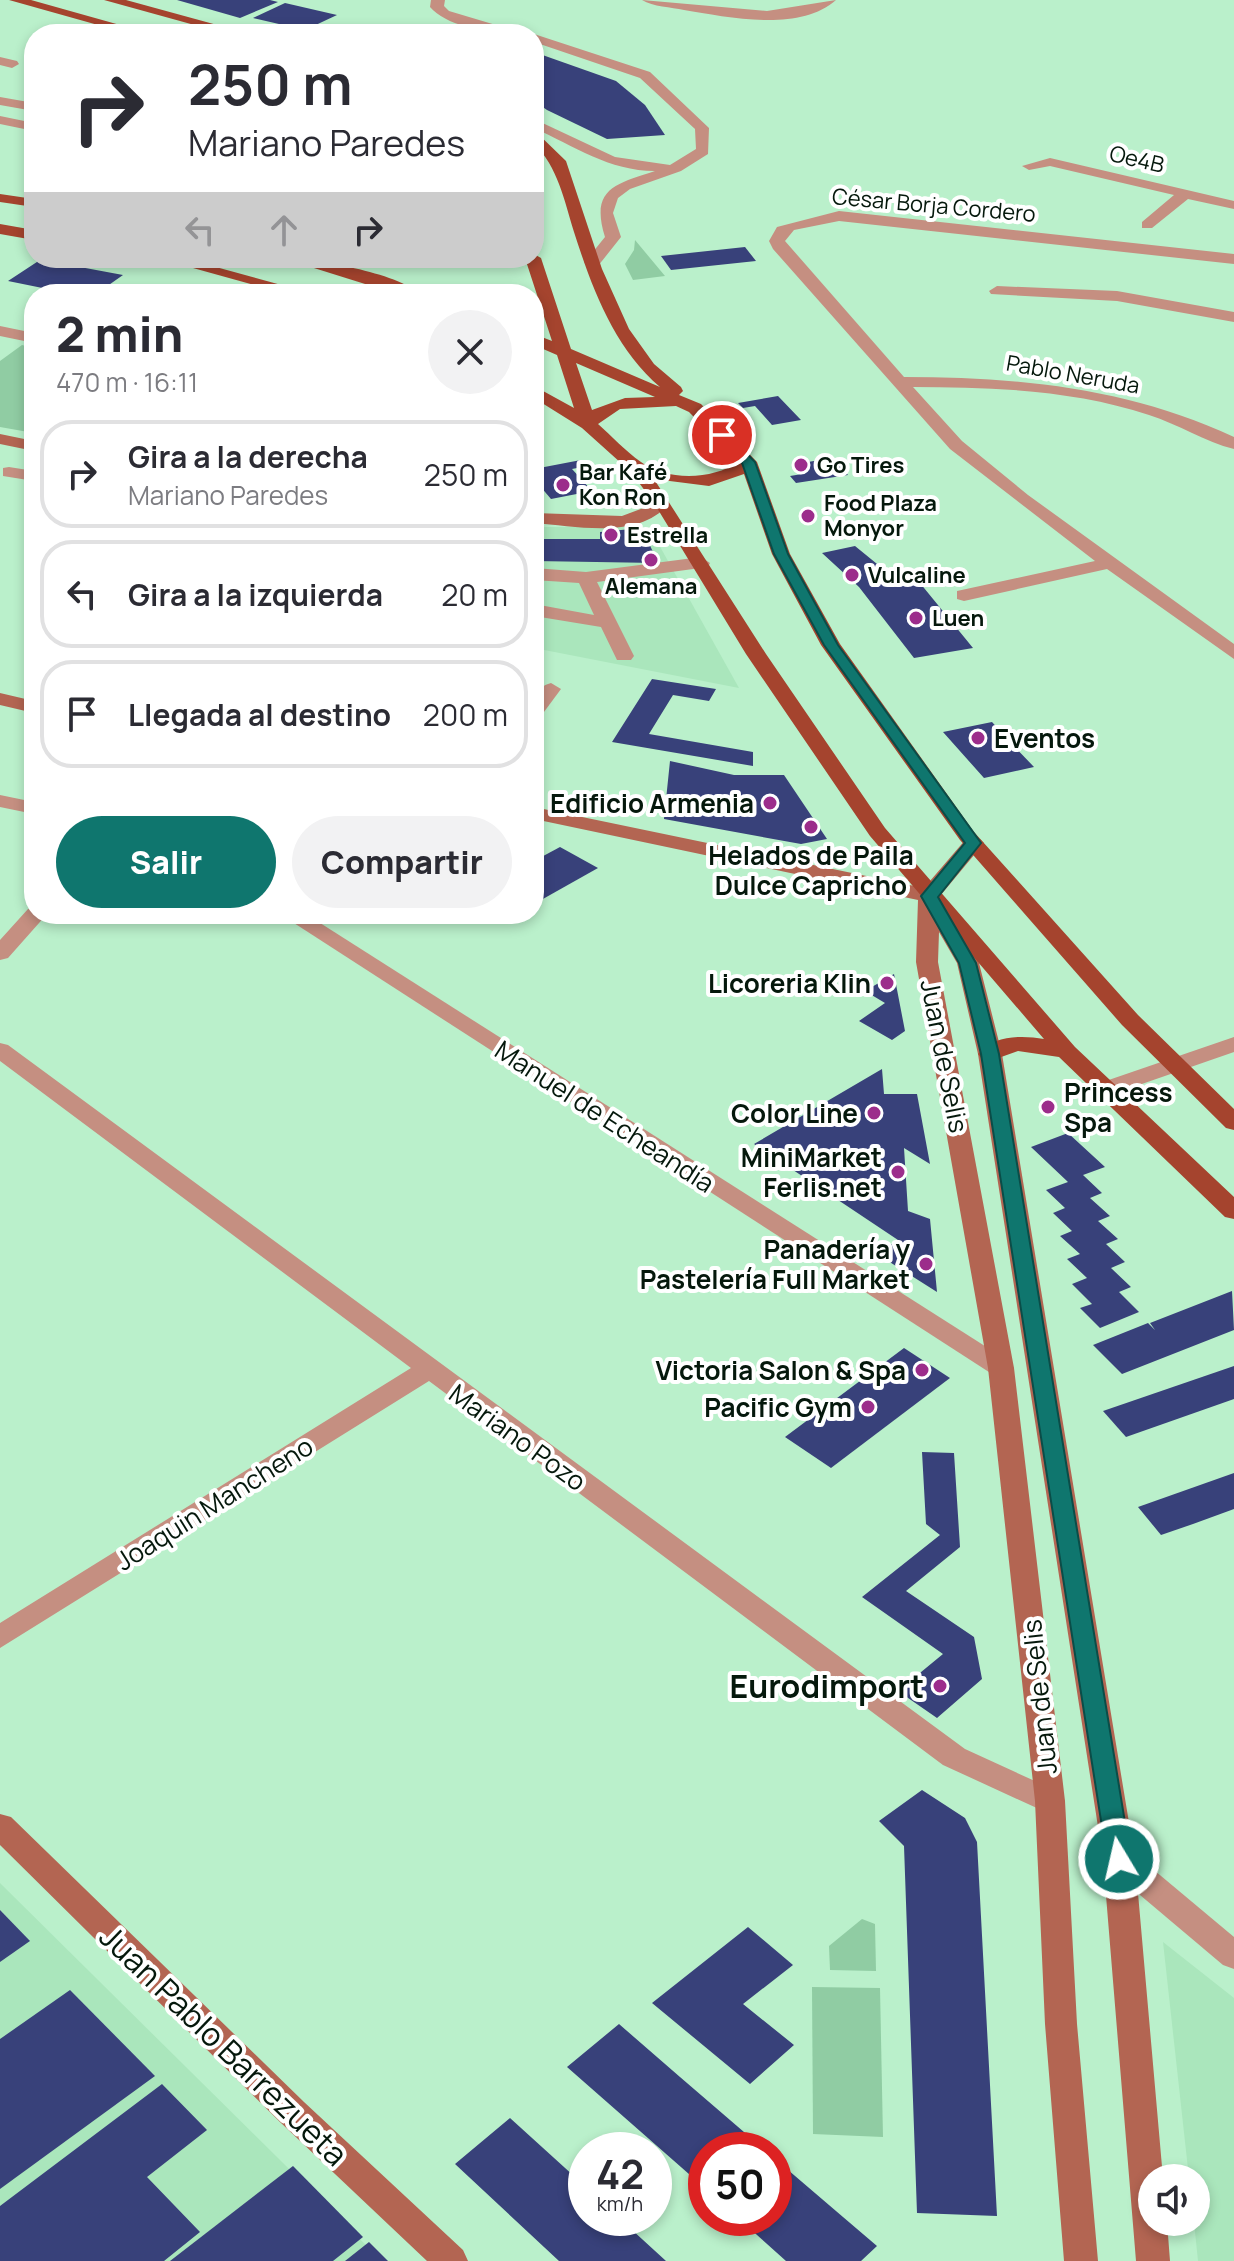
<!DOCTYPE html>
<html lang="es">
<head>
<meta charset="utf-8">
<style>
	:root { --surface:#fff; --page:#f2f2f3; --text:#2b2b33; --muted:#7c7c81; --line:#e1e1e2; --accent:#0f766e }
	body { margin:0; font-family:Manrope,sans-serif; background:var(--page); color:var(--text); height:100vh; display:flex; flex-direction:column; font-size:30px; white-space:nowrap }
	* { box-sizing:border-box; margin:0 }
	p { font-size:26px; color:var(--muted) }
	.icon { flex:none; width:44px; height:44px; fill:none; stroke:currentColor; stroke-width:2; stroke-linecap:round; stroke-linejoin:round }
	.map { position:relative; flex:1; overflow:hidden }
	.drawer { position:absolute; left:24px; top:284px; width:520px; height:640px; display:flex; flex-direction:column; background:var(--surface); border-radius:32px; box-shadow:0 4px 12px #0003 }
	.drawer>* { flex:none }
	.guide { position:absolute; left:24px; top:24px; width:520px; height:244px; border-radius:32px; box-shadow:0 4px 12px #0003; background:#fff; color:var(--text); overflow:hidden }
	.buttons { position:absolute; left:1138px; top:2164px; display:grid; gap:16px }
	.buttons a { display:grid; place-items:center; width:72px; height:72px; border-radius:50%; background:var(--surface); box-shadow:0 4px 12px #0003; font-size:40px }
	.speed { position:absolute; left:568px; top:2132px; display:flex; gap:16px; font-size:40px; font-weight:700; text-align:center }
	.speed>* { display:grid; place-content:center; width:104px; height:104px; border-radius:50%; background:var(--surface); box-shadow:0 4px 12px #0003; line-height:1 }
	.speed small { font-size:20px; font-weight:400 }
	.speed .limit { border:12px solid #d22; background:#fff; color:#111 }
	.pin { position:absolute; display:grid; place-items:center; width:68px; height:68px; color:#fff; margin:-34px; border:4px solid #fff; border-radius:50%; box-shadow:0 2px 8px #0007 }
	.me { position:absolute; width:88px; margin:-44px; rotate:351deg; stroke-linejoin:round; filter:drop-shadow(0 0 6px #0008) }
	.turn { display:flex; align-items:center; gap:28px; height:168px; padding:0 32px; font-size:36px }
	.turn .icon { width:104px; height:104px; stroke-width:2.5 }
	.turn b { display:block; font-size:56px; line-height:68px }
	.lanes { display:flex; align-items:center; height:76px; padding:0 32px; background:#0003; justify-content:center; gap:40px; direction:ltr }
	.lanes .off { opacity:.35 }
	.round { display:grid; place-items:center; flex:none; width:84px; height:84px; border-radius:42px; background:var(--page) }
	.summary { display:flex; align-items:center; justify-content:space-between; height:136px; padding:0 32px }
	h1 { font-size:48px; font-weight:800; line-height:60px }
	.button { display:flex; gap:16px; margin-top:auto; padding:16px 32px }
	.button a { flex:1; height:92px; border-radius:48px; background:var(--accent); color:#fff; font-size:32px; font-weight:800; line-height:92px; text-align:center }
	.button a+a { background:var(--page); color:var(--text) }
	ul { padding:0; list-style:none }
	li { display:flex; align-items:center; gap:24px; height:108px; margin:0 16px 12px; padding:0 16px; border:4px solid var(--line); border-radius:32px }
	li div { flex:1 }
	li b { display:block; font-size:30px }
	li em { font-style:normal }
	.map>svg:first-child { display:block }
</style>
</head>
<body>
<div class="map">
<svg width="1234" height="2261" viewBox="0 0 1234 2261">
	<rect width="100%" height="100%" fill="#baf0cb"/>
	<g fill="#aae6bc">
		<polygon points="534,527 649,527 739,688 534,648"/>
		<polygon points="0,1883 382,2261 0,2261"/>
		<polygon points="1163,1942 1234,1998 1234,2261 1198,2261 1194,2222 1196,2178 1189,2178"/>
	</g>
	<g fill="#90cca3">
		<polygon points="635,240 665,276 633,280 625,264 634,250"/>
		<polygon points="22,345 34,348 34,433 0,427 0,361"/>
		<polygon points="862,1919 875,1924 876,1971 830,1970 829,1946"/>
		<polygon points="812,1987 880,1988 883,2137 813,2134"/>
	</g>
	<g fill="#38417a">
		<polygon points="177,0 270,0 278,2 240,18"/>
		<polygon points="285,3 337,15 305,30 253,18"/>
		<polygon points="534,52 616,81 645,105 665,135 607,139 547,110 534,101"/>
		<polygon points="745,247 756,261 671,270 661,256"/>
		<polygon points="43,258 89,261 80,267 123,275 96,294 72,294 8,281"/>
		<polygon points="778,396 801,420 772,425 755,406 743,408 738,403"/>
		<polygon points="833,458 848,475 796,483 790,476 802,474 795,464"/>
		<polygon points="581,460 587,466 572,469 592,491 551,499 534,479 534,469"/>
		<polygon points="642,528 658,563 534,561 534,539 600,539 600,532"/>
		<polygon points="855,546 893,577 911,572 973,648 914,658 859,587 822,553"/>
		<polygon points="652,679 716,689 709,701 673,695 649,734 753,752 753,766 612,742"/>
		<polygon points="992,722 1013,745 1034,767 984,778 943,732"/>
		<polygon points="670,761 734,775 784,775 827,839 801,844 664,819"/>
		<polygon points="560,847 598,868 534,904 534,861"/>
		<polygon points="894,974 905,1031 892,1040 859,1021 885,1003 865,991"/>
		<polygon points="882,1069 884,1094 917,1094 930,1164 904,1148 908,1211 930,1219 937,1292 877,1254 898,1240 754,1144"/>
		<polygon points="1068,1133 1105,1167 1083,1175 1102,1193 1090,1198 1110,1216 1098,1221 1118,1239 1106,1244 1125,1262 1111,1268 1131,1287 1119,1292 1139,1312 1100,1328 1080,1308 1092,1304 1072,1284 1087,1278 1067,1259 1080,1254 1060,1236 1072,1231 1053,1213 1065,1208 1046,1190 1068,1182 1031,1147"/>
		<polygon points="1232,1291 1234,1330 1122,1374 1093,1345 1148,1323 1155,1330 1150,1323"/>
		<polygon points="904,1348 950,1378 831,1468 785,1437"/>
		<polygon points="1234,1366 1234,1399 1126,1437 1103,1411"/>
		<polygon points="922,1452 954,1453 960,1547 906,1591 974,1637 982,1679 937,1718 898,1691 943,1654 862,1597 940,1535 926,1524"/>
		<polygon points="1234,1473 1234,1509 1193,1524 1161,1535 1138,1507"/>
		<polygon points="922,1790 965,1818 977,1842 997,2216 917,2213 904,1846 879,1821"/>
		<polygon points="0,1910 30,1941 0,1962"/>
		<polygon points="748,1927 793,1965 743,2004 794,2045 750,2084 652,2003"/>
		<polygon points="70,1990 155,2076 0,2189 0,2039"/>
		<polygon points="619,2024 680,2077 765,2150 706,2150 706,2189 567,2067"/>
		<polygon points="162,2084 207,2130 147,2177 200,2232 164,2261 0,2261 0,2206"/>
		<polygon points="510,2118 586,2187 586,2218 619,2218 666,2261 559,2261 455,2164"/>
		<polygon points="774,2158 843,2217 877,2246 861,2261 786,2261 738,2218 774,2218"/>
		<polygon points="293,2166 363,2237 333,2261 170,2261"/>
		<polygon points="369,2242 388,2261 345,2261"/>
	</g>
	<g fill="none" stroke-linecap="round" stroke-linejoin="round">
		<g fill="#c58f81" fill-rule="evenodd">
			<path d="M431,0h14l-1,6 5,5 77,23c-28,0 -77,-5 -96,-27z"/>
			<path d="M642,0l125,11 69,-11c-37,33 -108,17 -152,10 -13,-3 -31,-3 -42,-10z"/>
			<path d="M534,34l116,38 59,56 -1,26 -27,17 -51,18 -12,9 -5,15 8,24 -23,29 -14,-3 21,-26c-15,-48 10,-53 50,-66 -46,0 -81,-25 -121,-43v-9l81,38 55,8 26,-16 -1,-20 -55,-51 -106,-36z"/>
			<polygon points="0,57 17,61 19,64 12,68 0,65"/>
			<polygon points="0,97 34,103 34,111 0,105"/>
			<polygon points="0,116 34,123 34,131 0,124"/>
			<polygon points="1050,158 1234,201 1234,209 1188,199 1152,228 1142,228 1142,222 1174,195 1050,166 1029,170 1022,166"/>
			<path d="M839,211l395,43v10l-395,-43 -45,9 -9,11 119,136c115,0 225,11 330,60v12c-29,-7 -56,-25 -85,-34 -75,-25 -157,-28 -236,-28l49,54 66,54 206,149v15l-127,-90 -143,32 -7,-2v-8l138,-30 -145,-112 -177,-200 -4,-8 8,-14z"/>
			<polygon points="997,286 1117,291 1234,312 1234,322 1117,301 991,294 989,291"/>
			<polygon points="0,326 34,333 34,343 0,336"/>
			<polygon points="9,467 34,471 34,481 3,476 3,468"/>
			<polygon points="701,557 710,563 708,567 597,582 634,656 631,660 617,660 601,627 534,616 534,604 594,615 579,583 534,580 534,568 586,572"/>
			<path d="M551,683l10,6 -20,27 -7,2c0,-15 0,-31 17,-35z"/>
			<polygon points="0,795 34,802 34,814 0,807"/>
			<polygon points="34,908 34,914 47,914 8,958 0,960 0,940 28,909"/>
			<polygon points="280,914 306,914 1010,1362 1014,1368 1010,1374 992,1374"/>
			<polygon points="1234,1037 1234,1052 1113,1094 1097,1094 1093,1089 1097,1084"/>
			<polygon points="0,1043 8,1045 965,1749 1061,1793 1065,1801 1061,1809 1050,1813 1039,1809 943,1765 429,1381 0,1648 0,1623 411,1368 0,1061"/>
			<polygon points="1119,1847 1130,1850 1234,1937 1234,1969 1223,1965 1108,1868 1103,1859 1108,1850"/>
		</g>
		<g fill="#b36552" fill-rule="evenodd">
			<polygon points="0,434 34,441 34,451 0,444"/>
			<path d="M662,496l6,1v8c-32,35 -91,21 -134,18v-10l88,3 24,-9z"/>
			<polygon points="0,693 34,701 34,713 0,705"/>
			<polygon points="534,807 924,888 966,839 980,839 984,843 940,896 979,963 1002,1054 1135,1859 1163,2178 1152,2178 1152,2222 1167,2222 1170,2261 1136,2261 1103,1859 978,1054 957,963 939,932 938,962 1014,1368 1065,1801 1077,2024 1098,2261 1064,2261 1045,2024 1035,1801 988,1368 916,962 918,900 534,819"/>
			<polygon points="0,1814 11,1817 304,2102 463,2250 468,2261 427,2261 280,2122 0,1845"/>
		</g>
		<g fill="#a5442e" fill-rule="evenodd">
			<polygon points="9,0 31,0 152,34 130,34"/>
			<polygon points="104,0 126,0 250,34 227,34"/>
			<path d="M534,130l32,31 36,108 27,60 25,35 27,23 2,4 -4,4 22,9 56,58 33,92 50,90 134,188 164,183 96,94v21l-8,-2 -104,-103 -162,-185 -139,-195 -49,-91 -28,-80 -35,12 -55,-7 112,175 119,174 190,219 159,150v22l-9,-2 -166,-160 -41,-6 -28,10 -8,-2 -4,-5c15,-19 44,-19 66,-15l-174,-203 -124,-182 -92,-151 -23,-31 -49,-44 -48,-30v-12l40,22 -17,-53 -23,-10v-11l18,7 -27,-83h9v-4l7,4 30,91 89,38c-46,-39 -68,-99 -86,-155 -10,-33 -16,-64 -40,-89zM576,363l79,34 -30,1 -33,12zM676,406l13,6 49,50c-25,18 -72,19 -97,0 -16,-11 -29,-26 -43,-38l22,-15z"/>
			<polygon points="0,194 34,199 34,207 0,202"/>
			<polygon points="0,224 34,230 34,240 0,234"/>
			<polygon points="157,258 183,258 314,294 287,294"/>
			<path d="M282,258c31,0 116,15 138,36h-23z"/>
			<polygon points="402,258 478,258 470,263 410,263"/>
		</g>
	</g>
	<polygon fill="#0f766e" stroke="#0a4d48" stroke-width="2" points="718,433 727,433 755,462 788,554 838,645 981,843 938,897 976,963 999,1054 1131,1859 1127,1865 1110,1865 1107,1859 981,1054 959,963 921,896 965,843 824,645 774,554 742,463 718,438"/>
	<g fill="#9c2d8b" stroke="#fff" stroke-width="3">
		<circle cx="801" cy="465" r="8"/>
		<circle cx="563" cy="485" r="8"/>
		<circle cx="808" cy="516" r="8"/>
		<circle cx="611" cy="535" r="8"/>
		<circle cx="651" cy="560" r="8"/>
		<circle cx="852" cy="575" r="8"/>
		<circle cx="916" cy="618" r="8"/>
		<circle cx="978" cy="738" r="8"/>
		<circle cx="770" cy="803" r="8"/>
		<circle cx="811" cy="827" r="8"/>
		<circle cx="887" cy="983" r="8"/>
		<circle cx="1048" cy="1107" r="8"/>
		<circle cx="874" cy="1113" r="8"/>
		<circle cx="898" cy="1172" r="8"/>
		<circle cx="926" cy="1264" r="8"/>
		<circle cx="922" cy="1370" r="8"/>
		<circle cx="868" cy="1407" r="8"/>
		<circle cx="940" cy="1686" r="8"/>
	</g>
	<g text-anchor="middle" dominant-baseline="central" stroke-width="8" stroke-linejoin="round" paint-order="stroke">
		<g font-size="22" fill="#05180c" stroke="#fff">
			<text transform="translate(1137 159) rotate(13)">Oe4B</text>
			<text transform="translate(934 205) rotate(5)">César Borja Cordero</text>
			<text transform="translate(1073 374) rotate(10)">Pablo Neruda</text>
		</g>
		<g font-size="22" font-weight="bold" fill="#05180c" stroke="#fff" text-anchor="start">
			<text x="817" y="465">Go Tires</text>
			<text x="579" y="472">Bar Kafé<tspan x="579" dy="25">Kon Ron</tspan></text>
			<text x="824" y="503">Food Plaza<tspan x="824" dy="25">Monyor</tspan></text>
			<text x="627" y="535">Estrella</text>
			<text x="868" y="575">Vulcaline</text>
			<text x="651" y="586" text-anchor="middle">Alemana</text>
			<text x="932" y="618">Luen</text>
		</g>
		<g font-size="26" font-weight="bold" fill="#05180c" stroke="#fff" text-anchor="end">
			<text x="994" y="738" text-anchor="start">Eventos</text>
			<text x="754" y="803">Edificio Armenia</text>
			<text x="811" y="855" text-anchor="middle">Helados de Paila<tspan x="811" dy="30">Dulce Capricho</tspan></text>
			<text x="871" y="983">Licoreria Klin</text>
			<text x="1064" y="1092" text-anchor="start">Princess<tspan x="1064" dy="30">Spa</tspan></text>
			<text x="858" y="1113">Color Line</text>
			<text x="882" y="1157">MiniMarket<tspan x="882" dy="30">Ferlis.net</tspan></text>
			<text x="910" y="1249">Panadería y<tspan x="910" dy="30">Pastelería Full Market</tspan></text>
			<text x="906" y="1370">Victoria Salon &amp; Spa</text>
			<text x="852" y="1407">Pacific Gym</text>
		</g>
		<g font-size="26" fill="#05180c" stroke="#fff">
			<text transform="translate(945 1056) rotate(79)">Juan de Selis</text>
			<text transform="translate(605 1116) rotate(33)">Manuel de Echeandía</text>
			<text transform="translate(518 1437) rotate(36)">Mariano Pozo</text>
			<text transform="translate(214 1503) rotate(-32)">Joaquin Mancheno</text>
			<text transform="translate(1039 1697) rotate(-96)">Juan de Selis</text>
		</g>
		<g font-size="32" font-weight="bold" fill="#05180c" stroke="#fff" text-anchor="end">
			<text x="924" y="1686">Eurodimport</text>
		</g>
		<g font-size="32" fill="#05180c" stroke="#fff">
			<text transform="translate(224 2045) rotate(44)">Juan Pablo Barrezueta</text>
		</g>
	</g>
</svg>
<div class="buttons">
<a><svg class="icon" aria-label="sound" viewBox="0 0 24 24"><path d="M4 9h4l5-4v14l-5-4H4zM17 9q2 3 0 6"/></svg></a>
</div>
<div class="speed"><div>42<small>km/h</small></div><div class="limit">50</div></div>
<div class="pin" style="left:722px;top:435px;background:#d93025"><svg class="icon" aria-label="arrive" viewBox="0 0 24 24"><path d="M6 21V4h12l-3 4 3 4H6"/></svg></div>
<svg class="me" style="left:1119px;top:1859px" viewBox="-20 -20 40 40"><circle r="17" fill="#0f766e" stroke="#fff" stroke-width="3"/><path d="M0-11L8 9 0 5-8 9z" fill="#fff"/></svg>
<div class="guide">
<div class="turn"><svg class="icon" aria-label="right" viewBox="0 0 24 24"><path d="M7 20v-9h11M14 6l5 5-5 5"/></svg><div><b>250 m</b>Mariano Paredes</div></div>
<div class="lanes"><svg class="icon off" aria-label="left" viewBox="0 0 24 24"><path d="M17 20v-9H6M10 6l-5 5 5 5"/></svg><svg class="icon off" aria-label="ahead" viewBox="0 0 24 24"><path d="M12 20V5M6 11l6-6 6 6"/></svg><svg class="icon" aria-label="right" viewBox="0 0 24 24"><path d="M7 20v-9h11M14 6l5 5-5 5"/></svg></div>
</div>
<section class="drawer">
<div class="summary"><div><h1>2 min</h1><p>470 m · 16:11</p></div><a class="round"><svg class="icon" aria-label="close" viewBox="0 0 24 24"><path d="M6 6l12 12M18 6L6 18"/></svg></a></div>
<ul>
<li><svg class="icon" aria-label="right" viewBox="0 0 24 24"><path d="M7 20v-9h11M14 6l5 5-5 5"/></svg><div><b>Gira a la derecha</b><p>Mariano Paredes</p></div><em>250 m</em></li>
<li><svg class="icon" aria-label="left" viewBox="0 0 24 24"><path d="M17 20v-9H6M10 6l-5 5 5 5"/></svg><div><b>Gira a la izquierda</b></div><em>20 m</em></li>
<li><svg class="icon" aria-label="arrive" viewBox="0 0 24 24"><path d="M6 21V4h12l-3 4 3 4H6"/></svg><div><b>Llegada al destino</b></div><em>200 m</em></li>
</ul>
<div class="button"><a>Salir</a><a>Compartir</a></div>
</section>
</div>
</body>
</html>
